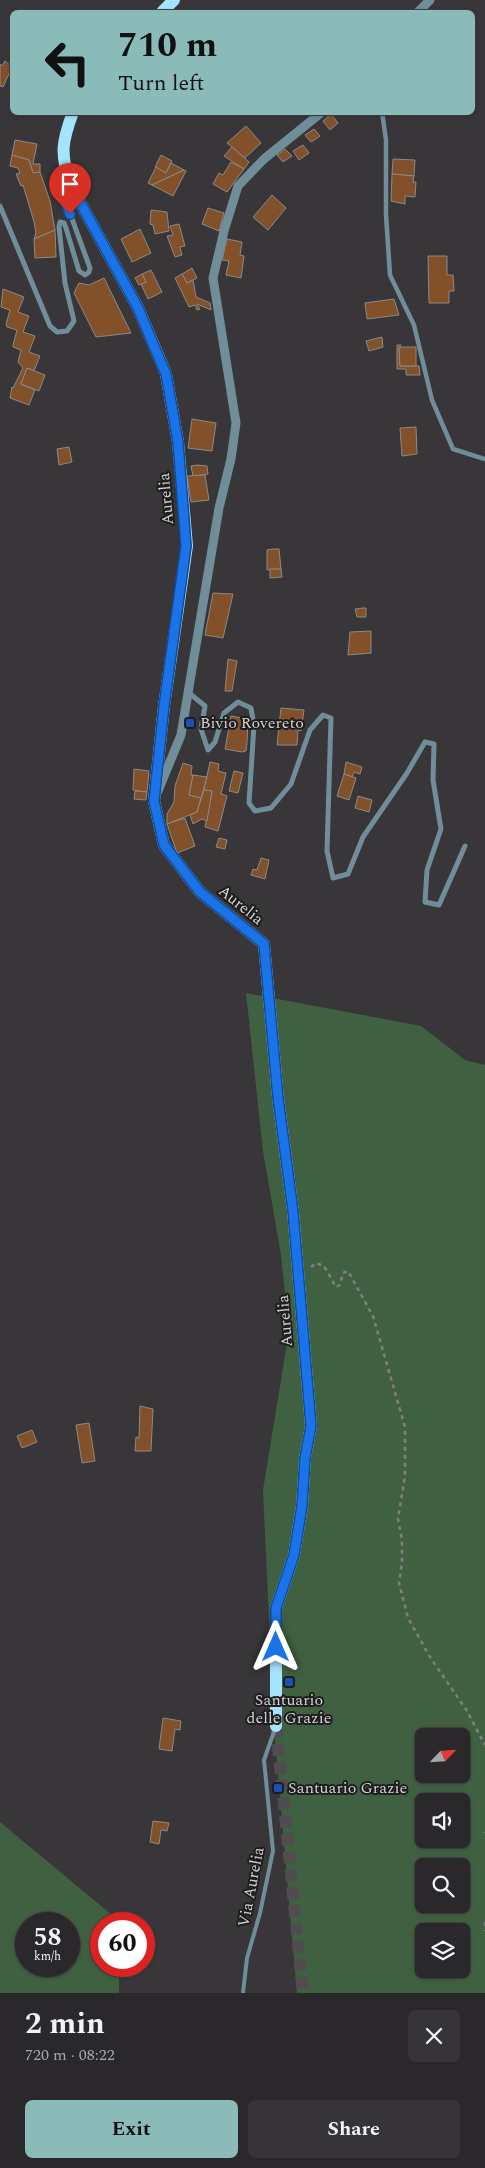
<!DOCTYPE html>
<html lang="en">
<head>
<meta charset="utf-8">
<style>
	:root { --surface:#2a282b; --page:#363437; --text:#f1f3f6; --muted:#a5a6a9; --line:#464447; --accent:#8bbbb9 }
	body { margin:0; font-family:Spectral,serif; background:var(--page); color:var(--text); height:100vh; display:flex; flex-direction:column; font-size:19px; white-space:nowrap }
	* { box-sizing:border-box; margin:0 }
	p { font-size:16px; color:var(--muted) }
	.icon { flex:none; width:28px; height:28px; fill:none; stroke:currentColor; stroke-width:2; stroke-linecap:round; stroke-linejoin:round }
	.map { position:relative; height:1993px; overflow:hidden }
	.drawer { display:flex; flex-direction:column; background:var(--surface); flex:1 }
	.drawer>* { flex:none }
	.hud { position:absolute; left:10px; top:10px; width:465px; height:105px; border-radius:8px; box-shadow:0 1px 4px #0004,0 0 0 1px var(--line); background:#8bbbb9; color:#111; overflow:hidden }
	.needle { width:32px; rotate:65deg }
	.fabs { position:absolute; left:415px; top:1728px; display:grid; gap:10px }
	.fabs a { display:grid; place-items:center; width:55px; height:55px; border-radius:8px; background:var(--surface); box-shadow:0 1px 4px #0004,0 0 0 1px var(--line); font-size:25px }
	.speed { position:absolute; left:15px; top:1912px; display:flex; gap:10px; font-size:25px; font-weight:700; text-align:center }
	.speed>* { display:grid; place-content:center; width:65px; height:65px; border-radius:50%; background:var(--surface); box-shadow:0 1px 4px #0004,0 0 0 1px var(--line); line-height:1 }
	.speed small { font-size:12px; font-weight:400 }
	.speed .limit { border:8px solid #d22; background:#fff; color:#111 }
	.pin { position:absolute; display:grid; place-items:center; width:42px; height:42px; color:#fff; margin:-51px -21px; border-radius:50% 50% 50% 0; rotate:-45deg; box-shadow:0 0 5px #0007 }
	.pin .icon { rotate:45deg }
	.me { position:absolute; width:55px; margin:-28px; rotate:0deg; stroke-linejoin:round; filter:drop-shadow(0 0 4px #0008) }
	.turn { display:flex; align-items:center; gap:18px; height:105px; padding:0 25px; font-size:22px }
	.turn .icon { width:65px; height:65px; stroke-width:2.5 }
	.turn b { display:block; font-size:35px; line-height:42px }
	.round { display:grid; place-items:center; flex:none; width:52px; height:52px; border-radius:8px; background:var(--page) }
	.overview { display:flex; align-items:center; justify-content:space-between; height:85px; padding:0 25px }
	h1 { font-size:30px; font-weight:700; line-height:38px }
	.button { display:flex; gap:10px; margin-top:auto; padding:10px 25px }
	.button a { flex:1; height:58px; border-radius:8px; background:var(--accent); color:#111; font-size:20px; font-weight:700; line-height:58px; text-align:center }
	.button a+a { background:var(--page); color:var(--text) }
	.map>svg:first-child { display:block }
</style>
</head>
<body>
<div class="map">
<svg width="485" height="1993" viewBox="0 0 485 1993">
	<rect width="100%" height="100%" fill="#383639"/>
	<g fill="#406141" fill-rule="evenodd">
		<path d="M246,993l175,33 44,34 20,5v928h-188l-23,-266 -11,-237 26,-159 -8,-76 -18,-104zM424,1736h37v38h-37zM424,1801h37v38h-37zM424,1866h37v38h-37zM424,1931h37v38h-37z"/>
		<path d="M0,1822l118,98v4h-17v42h18v27h-119zM26,1924h43v42h-43z"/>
	</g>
	<g fill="#82512a" stroke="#8d8987">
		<polygon points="5,61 12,67 3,87 0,86 0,64 2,66"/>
		<polygon points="331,114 338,123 330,130 323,121"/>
		<polygon points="246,126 261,143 245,158 227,143"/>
		<polygon points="314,129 320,136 311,142 305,135"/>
		<polygon points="15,140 37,144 33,164 40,164 40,172 33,173 29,160 12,155"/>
		<polygon points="303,145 309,153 299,160 293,151"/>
		<polygon points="232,147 249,162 244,169 224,156"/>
		<polygon points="285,149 292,156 283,162 277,155"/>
		<polygon points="12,155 29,160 33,173 40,172 50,201 55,230 34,239 36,233 34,222 23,185 21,186 16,174 20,173 18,168 10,166"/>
		<polygon points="161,155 172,161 166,173 155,167"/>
		<polygon points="393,159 415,160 414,176 392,174"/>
		<polygon points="231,162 244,169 227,192 213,184 219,173 223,175"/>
		<polygon points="171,163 184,170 152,185 148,183 156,167 166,173"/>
		<polygon points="184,170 186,171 173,196 152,185"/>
		<polygon points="392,174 414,176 413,182 416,182 415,197 405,196 405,204 391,201"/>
		<polygon points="272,195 286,208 268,230 253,217"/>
		<polygon points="208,208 224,213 219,231 202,224"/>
		<polygon points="151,210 167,212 169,231 155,234 153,225 150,224"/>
		<polygon points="179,224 185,246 180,247 182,255 175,257 167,236 173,235 170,226"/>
		<polygon points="140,229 151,253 132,262 121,239"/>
		<polygon points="55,230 56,257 35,258 34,239"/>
		<polygon points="227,239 242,242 240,255 244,256 241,278 226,275 229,261 222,260"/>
		<polygon points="428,256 447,256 447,275 453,275 454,291 449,291 449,303 429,303"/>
		<polygon points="192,268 197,278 187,283 182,274"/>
		<polygon points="151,270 162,292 148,299 141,284 146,282 142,274"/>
		<polygon points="142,274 146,282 139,285 135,278"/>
		<polygon points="182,274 187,283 193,280 196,297 210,303 211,310 197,304 200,309 197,310 195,305 189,307 175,278"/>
		<polygon points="104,278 131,333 96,337 74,293 79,283 89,285"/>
		<polygon points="3,289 24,297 18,312 29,316 23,332 35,336 29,352 40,356 34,371 27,368 21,384 35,390 29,405 10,398 12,387 13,388 23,368 18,362 21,350 13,347 13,345 17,330 7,327 6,324 10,310 1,307"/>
		<polygon points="394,299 399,315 367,319 365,303"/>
		<polygon points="382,337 383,347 369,351 366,341"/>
		<polygon points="397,345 401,345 399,348 400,366 419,366 420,375 406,375 406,369 397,369"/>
		<polygon points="402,347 416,347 416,366 400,366 399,348"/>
		<polygon points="27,368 45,375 39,391 21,384"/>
		<polygon points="192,419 216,423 212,451 188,448"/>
		<polygon points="416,427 417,454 402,456 400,428"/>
		<polygon points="69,447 72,462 59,465 57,449"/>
		<polygon points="197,465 207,466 208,474 193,476 191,466"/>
		<polygon points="205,475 209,500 191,502 187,476"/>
		<polygon points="273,549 279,549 281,569 267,570 267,550"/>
		<polygon points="270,569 281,569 282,577 270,578"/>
		<polygon points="213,593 233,594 223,638 205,635"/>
		<polygon points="363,608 366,608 366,617 357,617 355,609"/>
		<polygon points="371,631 371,653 348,655 350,632"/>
		<polygon points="228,659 237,661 232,691 225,691"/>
		<polygon points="281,708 304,710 301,731 298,730 297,745 277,745"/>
		<polygon points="231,716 248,719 247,743 246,751 242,752 225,749"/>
		<polygon points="210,762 219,764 218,771 226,773 221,794 227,796 218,831 205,827 212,791 204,790"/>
		<polygon points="346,762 362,767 360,774 354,772 352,777 344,774"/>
		<polygon points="183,763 192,766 191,775 193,775 189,795 201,798 197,812 167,824 167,814 174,802 175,786"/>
		<polygon points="134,769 149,771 147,792 133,790"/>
		<polygon points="234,771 243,773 238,793 229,791"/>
		<polygon points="344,774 356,778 349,800 337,796"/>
		<polygon points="193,775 207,777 201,798 189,795"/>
		<polygon points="204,790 212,791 207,821 202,819 193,824 190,815 197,812"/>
		<polygon points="135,791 147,792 146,800 134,799"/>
		<polygon points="358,796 372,800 369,812 355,808"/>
		<polygon points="185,818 195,846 177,853 167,824"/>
		<polygon points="219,838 227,840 225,849 216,847"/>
		<polygon points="261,858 269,860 265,879 251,875 253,869 257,870"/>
		<polygon points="140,1406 153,1409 151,1451 135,1451 136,1437 139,1438"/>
		<polygon points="89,1423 95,1461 82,1463 76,1425"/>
		<polygon points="32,1430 37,1442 22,1448 17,1436"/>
		<polygon points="163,1718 181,1721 180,1730 175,1729 172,1751 159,1749"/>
		<polygon points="153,1821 169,1823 167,1831 161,1830 159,1844 150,1842"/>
	</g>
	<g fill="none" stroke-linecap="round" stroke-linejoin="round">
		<polyline stroke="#4f4d50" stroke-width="12" stroke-dasharray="12 6" stroke-linecap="butt" points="276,1726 303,1993"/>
		<g stroke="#807e81" stroke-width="2.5" stroke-dasharray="4 4" stroke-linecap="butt">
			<polyline points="311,1267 316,1263 324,1266 336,1287 340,1285 343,1273 348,1271 373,1316 405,1427 405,1476 398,1519 402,1540 402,1562 399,1583 408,1618 430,1657 467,1711 485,1745"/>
			<polyline points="485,1832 485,1833"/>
			<polyline points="485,1922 485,1931"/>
		</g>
		<polyline stroke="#708e99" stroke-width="4" points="243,1993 247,1958 260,1913 273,1851 264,1760 275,1729"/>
		<polyline stroke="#708e99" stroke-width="4.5" points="382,112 386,140 386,215 390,275 414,325 432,400 453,449 485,459"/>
		<g stroke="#708e99" stroke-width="5">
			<polyline points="0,206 50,326 57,332 67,331 74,321 65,283 59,227 60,222 64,223 66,228 79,271 85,275 89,272 90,268 64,197 70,184"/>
			<polyline points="189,693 205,706 201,729 208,750 215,742 224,713 238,702 251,708 254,725 249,803 255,811 271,808 291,784 310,730 323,715 331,718 327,851 333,878 348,874 363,837 407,773 425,742 434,744 433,780 441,829 427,870 425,902 439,905 465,846"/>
		</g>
		<g stroke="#708e99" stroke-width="9">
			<polyline points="418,12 430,0"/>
			<polyline points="158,791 181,735 219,508 231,459 236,423 213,278 224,231 238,186 264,159 322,112"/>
		</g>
		<g stroke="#a4e4fc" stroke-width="12">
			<polyline points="162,12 174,0"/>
			<path d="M73,112c-11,30 -13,41 -3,72l68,124 28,66 12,68 9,104 -23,160 -10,95 10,44 36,47 64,52 14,154 15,113 18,215 -6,32 -3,48 -8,49 -18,53v118"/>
		</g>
	</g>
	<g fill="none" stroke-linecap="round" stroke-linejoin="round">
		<g stroke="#114b97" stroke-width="12">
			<polyline id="route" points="70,214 64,197 70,184 138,308 159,358 166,374 178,442 186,546 164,706 154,801 164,845 200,892 264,944 278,1098 293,1211 311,1426 305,1458 302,1506 294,1555 276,1608 276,1647"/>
		</g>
		<use href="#route" stroke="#1a73e8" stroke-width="9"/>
	</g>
	<g fill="#1a4fb4" stroke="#1f1e1f" stroke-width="2">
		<rect x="185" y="718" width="10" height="10" rx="2.5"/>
		<rect x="284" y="1677" width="10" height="10" rx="2.5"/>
		<rect x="273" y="1783" width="10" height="10" rx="2.5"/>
	</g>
	<g text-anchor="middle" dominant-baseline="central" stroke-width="4" stroke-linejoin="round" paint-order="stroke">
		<g font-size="16" fill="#d3d1d3" stroke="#1f1e1f">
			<text transform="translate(166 499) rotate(-95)">Aurelia</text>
			<text transform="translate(241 905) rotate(39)">Aurelia</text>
			<text transform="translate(285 1321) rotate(-95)">Aurelia</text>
			<text transform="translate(251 1887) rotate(-79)">Via Aurelia</text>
		</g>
		<g font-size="16" fill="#d3d1d3" stroke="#1f1e1f" text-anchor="start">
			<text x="200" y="723">Bivio Rovereto</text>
			<text x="289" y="1700" text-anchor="middle">Santuario<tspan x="289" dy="18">delle Grazie</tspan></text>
			<text x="288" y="1788">Santuario Grazie</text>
		</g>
	</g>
</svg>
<div class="fabs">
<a><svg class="needle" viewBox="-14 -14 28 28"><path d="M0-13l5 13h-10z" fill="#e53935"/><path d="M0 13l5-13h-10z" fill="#a5a6a9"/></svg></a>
<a><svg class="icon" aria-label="sound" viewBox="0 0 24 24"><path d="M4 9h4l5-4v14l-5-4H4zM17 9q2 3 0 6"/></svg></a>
<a><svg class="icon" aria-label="search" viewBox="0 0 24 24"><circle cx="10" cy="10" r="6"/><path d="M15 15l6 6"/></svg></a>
<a><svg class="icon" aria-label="layers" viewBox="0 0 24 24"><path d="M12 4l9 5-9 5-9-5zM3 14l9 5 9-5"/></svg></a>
</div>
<div class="speed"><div>58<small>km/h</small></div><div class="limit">60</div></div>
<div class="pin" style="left:70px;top:214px;background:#d93025"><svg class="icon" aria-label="arrive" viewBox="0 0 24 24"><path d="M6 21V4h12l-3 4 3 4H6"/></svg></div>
<svg class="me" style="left:276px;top:1647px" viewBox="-20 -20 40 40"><path d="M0-17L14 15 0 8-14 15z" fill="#1a73e8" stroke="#fff" stroke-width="4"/></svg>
<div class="hud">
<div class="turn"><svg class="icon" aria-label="left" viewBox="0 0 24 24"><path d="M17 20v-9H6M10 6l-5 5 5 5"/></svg><div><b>710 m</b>Turn left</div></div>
</div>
</div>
<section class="drawer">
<div class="overview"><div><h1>2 min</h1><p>720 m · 08:22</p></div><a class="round"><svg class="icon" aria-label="close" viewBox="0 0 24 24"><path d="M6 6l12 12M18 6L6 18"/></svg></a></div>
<div class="button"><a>Exit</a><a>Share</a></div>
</section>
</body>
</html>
